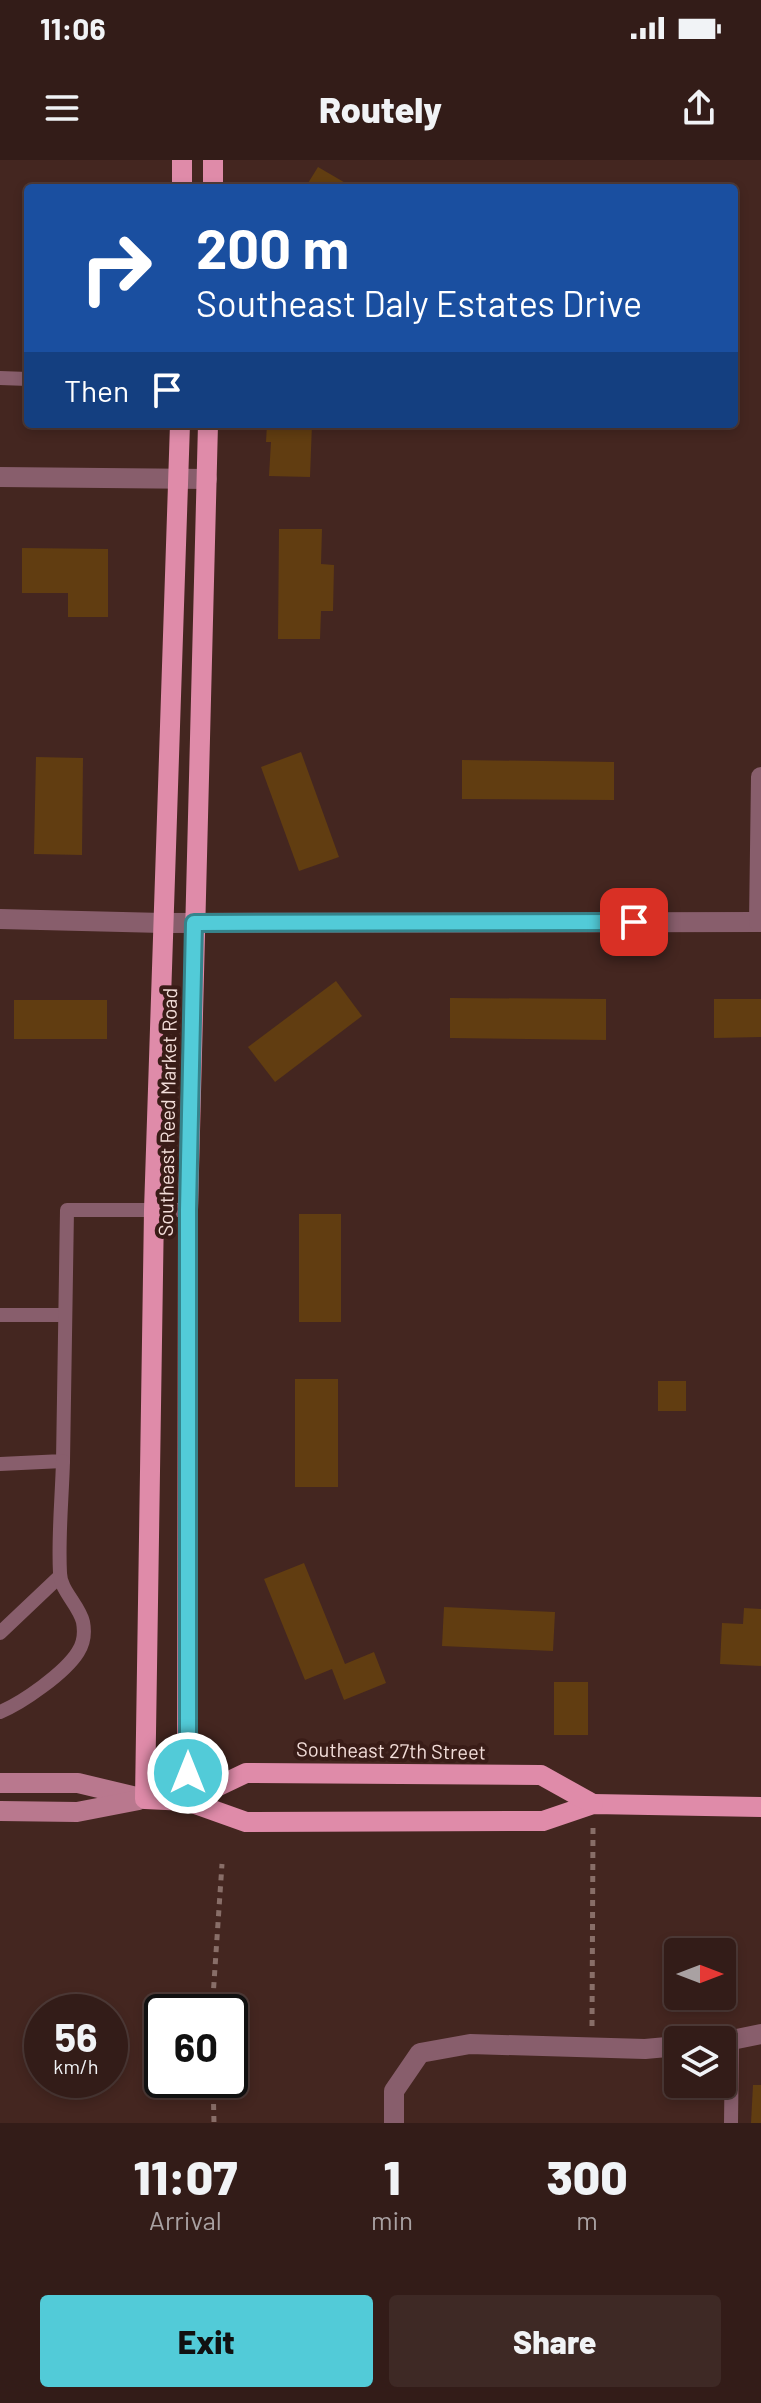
<!DOCTYPE html>
<html lang="en">
<head>
<meta charset="utf-8">
<style>
	:root { --surface:#331c18; --page:#3e2925; --text:#f1f3f6; --muted:#a9a1a2; --line:#4e3a37; --accent:#52cbd8 }
	body { margin:0; font-family:Barlow,sans-serif; background:var(--page); color:var(--text); height:100vh; display:flex; flex-direction:column; font-size:30px; white-space:nowrap }
	* { box-sizing:border-box; margin:0 }
	p { font-size:26px; color:var(--muted) }
	.icon { flex:none; width:44px; height:44px; fill:none; stroke:currentColor; stroke-width:2; stroke-linecap:round; stroke-linejoin:round }
	.map { position:relative; height:1963px; overflow:hidden }
	.details { display:flex; flex-direction:column; background:var(--surface); flex:1 }
	.details>* { flex:none }
	.top-card { position:absolute; left:24px; top:24px; width:714px; height:244px; border-radius:8px; box-shadow:0 4px 12px #0003,0 0 0 2px var(--line); background:#1a4fa0; color:#fff; overflow:hidden }
	.needle { width:52px; rotate:90deg }
	.tools { position:absolute; left:664px; top:1778px; display:grid; gap:16px }
	.tools a { display:grid; place-items:center; width:72px; height:72px; border-radius:8px; background:var(--surface); box-shadow:0 4px 12px #0003,0 0 0 2px var(--line); font-size:40px }
	.speed { position:absolute; left:24px; top:1834px; display:flex; gap:16px; font-size:40px; font-weight:700; text-align:center }
	.speed>* { display:grid; place-content:center; width:104px; height:104px; border-radius:50%; background:var(--surface); box-shadow:0 4px 12px #0003,0 0 0 2px var(--line); line-height:1 }
	.speed small { font-size:20px; font-weight:400 }
	.speed .limit { border:4px solid #111; border-radius:12px; background:#fff; color:#111 }
	.pin { position:absolute; display:grid; place-items:center; width:68px; height:68px; color:#fff; margin:-34px; border-radius:16px; box-shadow:0 4px 12px #0006 }
	.me { position:absolute; width:88px; margin:-44px; rotate:0deg; stroke-linejoin:round; filter:drop-shadow(0 0 6px #0008) }
	.turn { display:flex; align-items:center; gap:28px; height:168px; padding:0 40px; font-size:36px }
	.turn .icon { width:104px; height:104px; stroke-width:2.5 }
	.turn b { display:block; font-size:56px; line-height:68px }
	.then { display:flex; align-items:center; height:76px; padding:0 40px; background:#0003; gap:16px; font-size:30px }
	.eta { display:flex; justify-content:space-evenly; align-items:center; height:136px; text-align:center }
	.eta b { font-size:48px; font-weight:800; line-height:56px }
	.primary-button { display:flex; gap:16px; margin-top:auto; padding:16px 40px }
	.primary-button a { flex:1; height:92px; border-radius:8px; background:var(--accent); color:#111; font-size:32px; font-weight:800; line-height:92px; text-align:center }
	.primary-button a+a { background:var(--page); color:var(--text) }
	.status { display:flex; justify-content:space-between; align-items:center; height:56px; padding:0 40px; background:var(--surface); direction:ltr }
	.status svg { height:22px; fill:currentColor }
	header { display:flex; justify-content:space-between; align-items:center; height:104px; padding:0 40px; background:var(--surface); font-size:36px; font-weight:800 }
	.map>svg:first-child { display:block }
</style>
</head>
<body>
<div class="status"><b>11:06</b><svg viewBox="0 0 49 12"><path d="M0 12V9h3v3zM5 12V6h3v6zM10 12V3h3v9zM15 12V0h3v12zM26 1h20v11H26zM47 4h2v5h-2z"/></svg></div>
<header><svg class="icon" aria-label="menu" viewBox="0 0 24 24"><path d="M4 6h16M4 12h16M4 18h16"/></svg>Routely<svg class="icon" aria-label="share" viewBox="0 0 24 24"><path d="M12 15V3M7 8l5-5 5 5M5 13v7h14v-7"/></svg></header>
<div class="map">
<svg width="761" height="1963" viewBox="0 0 761 1963">
	<rect width="100%" height="100%" fill="#442620"/>
	<g fill="#613d11">
		<polygon points="318,7 354,28 305,28"/>
		<polygon points="267,264 312,264 310,317 269,316 271,282 266,282"/>
		<polygon points="279,369 322,369 321,404 334,405 333,451 321,451 320,479 278,479"/>
		<polygon points="22,388 108,389 108,457 68,457 68,433 22,433"/>
		<polygon points="301,592 339,697 299,711 261,607"/>
		<polygon points="36,597 83,598 82,695 34,694"/>
		<polygon points="462,600 614,602 614,640 462,639"/>
		<polygon points="336,821 362,856 275,922 248,887"/>
		<polygon points="450,838 606,839 606,880 450,878"/>
		<polygon points="714,839 761,839 761,877 714,878"/>
		<rect x="14" y="840" width="93" height="39"/>
		<rect x="299" y="1054" width="42" height="108"/>
		<rect x="295" y="1219" width="43" height="108"/>
		<rect x="658" y="1221" width="28" height="30"/>
		<polygon points="304,1403 345,1504 374,1492 386,1523 344,1540 332,1509 305,1520 264,1419"/>
		<polygon points="444,1447 555,1452 553,1491 442,1486"/>
		<polygon points="744,1448 761,1449 761,1506 720,1504 722,1463 743,1464"/>
		<rect x="554" y="1522" width="34" height="53"/>
		<polygon points="753,1925 761,1925 761,1963 751,1963"/>
	</g>
	<g fill="none" stroke-linecap="round" stroke-linejoin="round">
		<g stroke="#886e68" stroke-width="5" stroke-dasharray="6 6" stroke-linecap="butt">
			<polyline points="212,1852 222,1704"/>
			<polyline points="592,1866 593,1668"/>
			<polyline points="213,1920 214,1963"/>
		</g>
		<g stroke="#885e6c" stroke-width="14">
			<polyline points="0,218 28,219"/>
			<polyline points="0,1155 65,1155"/>
			<polyline points="0,1304 63,1301 67,1050 188,1050"/>
			<polyline points="0,1473 59,1417"/>
			<path d="M0,1552c22,-9 65,-39 78,-60 6,-9 7,-19 5,-30 -4,-17 -23,-32 -23,-49 -2,-37 2,-75 3,-112"/>
			<polyline points="731,1963 732,1881"/>
		</g>
		<g stroke="#885e6c" stroke-width="20">
			<polyline points="0,317 207,319"/>
			<polyline points="0,759 163,763 761,762"/>
			<polyline points="759,762 761,617"/>
			<polyline points="722,1882 761,1874"/>
			<polyline points="394,1963 394,1931 420,1893 470,1884 645,1889 678,1886"/>
		</g>
		<g stroke="#b9788e" stroke-width="20">
			<polyline points="0,1623 78,1623 145,1639"/>
			<polyline points="0,1651 77,1652 139,1640"/>
		</g>
		<g stroke="#df8ba9" stroke-width="20">
			<polyline points="182,28 182,0"/>
			<polyline points="213,28 213,0"/>
			<polyline points="180,264 154,1050 145,1639 187,1641 246,1662 543,1661 593,1644 761,1647"/>
			<polyline points="187,1641 188,1050 208,264"/>
			<polyline points="187,1641 246,1613 541,1615 593,1644"/>
		</g>
	</g>
	<g fill="none" stroke-linecap="round" stroke-linejoin="round">
		<g stroke="#35848c" stroke-width="20">
			<polyline id="route" points="188,1613 188,1050 194,763 634,762"/>
		</g>
		<use href="#route" stroke="#52cbd8" stroke-width="14"/>
	</g>
	<g text-anchor="middle" dominant-baseline="central" stroke-width="8" stroke-linejoin="round" paint-order="stroke">
		<g font-size="20" fill="#f3deda" stroke="#391c17">
			<text transform="translate(167 952) rotate(-89)">Southeast Reed Market Road</text>
			<text transform="translate(391 1590) rotate(1)">Southeast 27th Street</text>
		</g>
	</g>
</svg>
<div class="tools">
<a><svg class="needle" viewBox="-14 -14 28 28"><path d="M0-13l5 13h-10z" fill="#e53935"/><path d="M0 13l5-13h-10z" fill="#a9a1a2"/></svg></a>
<a><svg class="icon" aria-label="layers" viewBox="0 0 24 24"><path d="M12 4l9 5-9 5-9-5zM3 14l9 5 9-5"/></svg></a>
</div>
<div class="speed"><div>56<small>km/h</small></div><div class="limit">60</div></div>
<div class="pin" style="left:634px;top:762px;background:#d93025"><svg class="icon" aria-label="arrive" viewBox="0 0 24 24"><path d="M6 21V4h12l-3 4 3 4H6"/></svg></div>
<svg class="me" style="left:188px;top:1613px" viewBox="-20 -20 40 40"><circle r="17" fill="#52cbd8" stroke="#fff" stroke-width="3"/><path d="M0-11L8 9 0 5-8 9z" fill="#fff"/></svg>
<div class="top-card">
<div class="turn"><svg class="icon" aria-label="right" viewBox="0 0 24 24"><path d="M7 20v-9h11M14 6l5 5-5 5"/></svg><div><b>200 m</b>Southeast Daly Estates Drive</div></div>
<div class="then">Then<svg class="icon" aria-label="arrive" viewBox="0 0 24 24"><path d="M6 21V4h12l-3 4 3 4H6"/></svg></div>
</div>
</div>
<section class="details">
<div class="eta">
<div><b>11:07</b><p>Arrival</p></div>
<div><b>1</b><p>min</p></div>
<div><b>300</b><p>m</p></div>
</div>
<div class="primary-button"><a>Exit</a><a>Share</a></div>
</section>
</body>
</html>
